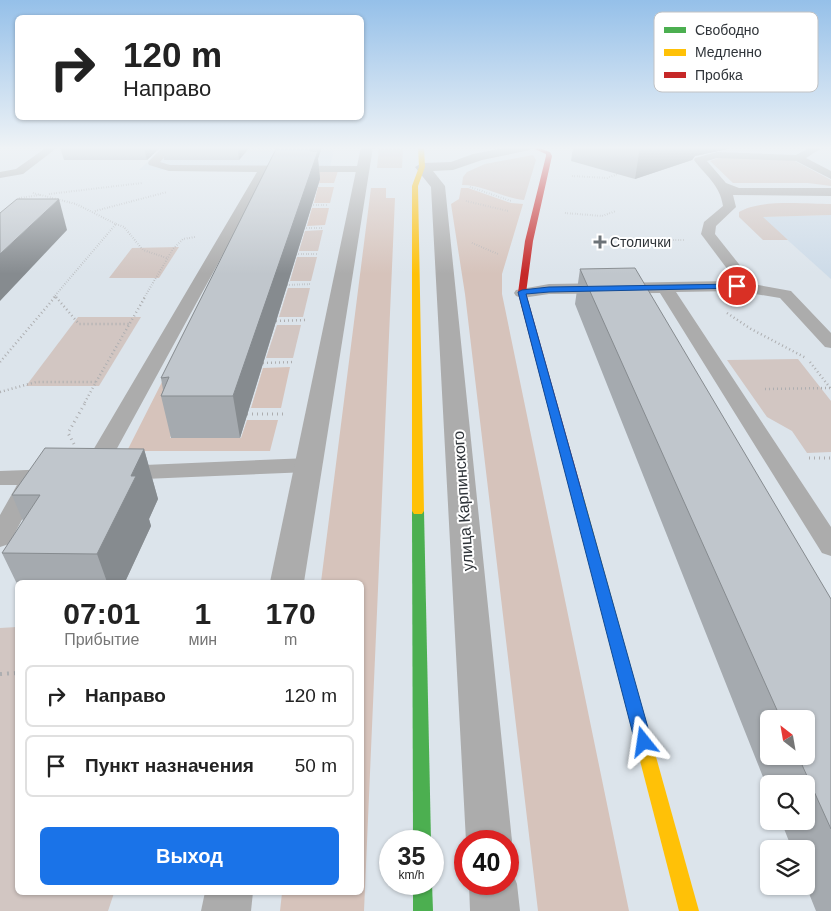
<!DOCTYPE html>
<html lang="ru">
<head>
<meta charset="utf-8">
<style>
	:root { --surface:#fff; --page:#f2f2f2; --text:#222; --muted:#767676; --line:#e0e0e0; --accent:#1a73e8 }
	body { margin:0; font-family:Arial,sans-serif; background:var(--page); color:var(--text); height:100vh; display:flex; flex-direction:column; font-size:19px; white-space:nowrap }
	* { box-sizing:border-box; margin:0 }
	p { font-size:16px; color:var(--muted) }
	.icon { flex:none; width:28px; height:28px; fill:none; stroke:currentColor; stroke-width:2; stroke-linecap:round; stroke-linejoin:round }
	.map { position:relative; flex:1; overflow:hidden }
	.side { position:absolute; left:15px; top:580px; width:349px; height:315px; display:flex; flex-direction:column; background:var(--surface); border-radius:8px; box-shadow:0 1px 4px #0004 }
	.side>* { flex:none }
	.hud { position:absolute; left:15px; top:15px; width:349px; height:105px; border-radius:8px; box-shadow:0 1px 4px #0004; background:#fff; color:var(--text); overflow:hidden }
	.needle { width:32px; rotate:329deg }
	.controls { position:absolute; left:760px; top:710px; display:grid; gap:10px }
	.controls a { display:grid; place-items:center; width:55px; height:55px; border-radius:8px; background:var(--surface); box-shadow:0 1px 4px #0004; font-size:25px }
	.speed { position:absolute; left:379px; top:830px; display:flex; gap:10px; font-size:25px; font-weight:700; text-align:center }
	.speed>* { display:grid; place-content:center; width:65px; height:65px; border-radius:50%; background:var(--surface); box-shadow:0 1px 4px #0004; line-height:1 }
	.speed small { font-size:12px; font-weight:400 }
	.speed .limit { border:8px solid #d22; background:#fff; color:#111 }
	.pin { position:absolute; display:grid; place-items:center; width:42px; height:42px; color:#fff; margin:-21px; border:2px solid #fff; border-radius:50%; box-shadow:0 1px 5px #0007 }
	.me { position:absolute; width:55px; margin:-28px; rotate:345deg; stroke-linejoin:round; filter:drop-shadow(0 0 4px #0008) }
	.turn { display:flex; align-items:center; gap:18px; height:105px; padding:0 25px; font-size:22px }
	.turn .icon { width:65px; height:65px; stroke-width:2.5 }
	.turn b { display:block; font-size:35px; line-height:42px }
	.eta { display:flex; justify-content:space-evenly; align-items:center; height:85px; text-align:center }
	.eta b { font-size:30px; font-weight:700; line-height:35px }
	.cta { display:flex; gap:10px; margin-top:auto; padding:10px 25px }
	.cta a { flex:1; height:58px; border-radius:8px; background:var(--accent); color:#fff; font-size:20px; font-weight:700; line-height:58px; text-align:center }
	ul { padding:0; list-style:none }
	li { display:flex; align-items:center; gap:15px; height:62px; margin:0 10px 8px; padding:0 15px; border:2px solid var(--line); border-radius:8px }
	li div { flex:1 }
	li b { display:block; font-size:19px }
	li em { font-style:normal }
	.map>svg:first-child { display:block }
</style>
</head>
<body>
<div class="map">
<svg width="831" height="911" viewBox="0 0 831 911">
	<rect width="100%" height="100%" fill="#dce4eb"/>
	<g fill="#cddbe8">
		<polygon points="163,147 335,147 329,170 139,170"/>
		<polygon points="831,215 831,279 762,217"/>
	</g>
	<g fill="#d2c6c2">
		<polygon points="379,147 403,147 402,168 377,168"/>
		<path d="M533,155l3,5 -12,40c-21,-2 -40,-15 -62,-15l1,-8 4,-5 18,-8z"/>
		<polygon points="721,157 791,159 831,180 831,186 808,183 733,183 710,161"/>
		<path d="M831,204v11l-68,2 25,23h-25l-24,-23v-5c20,-13 67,-8 92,-8z"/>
		<polygon points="323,230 318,251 299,251 305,231"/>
		<polygon points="179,247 159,278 109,278 132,248"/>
		<polygon points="297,257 317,257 311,281 290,281"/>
		<polygon points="288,288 310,288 303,317 279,317"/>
		<polygon points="78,317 141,317 99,386 26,386"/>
		<polygon points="277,325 301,325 293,358 266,358"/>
		<polygon points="798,359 831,401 831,452 807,453 792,431 767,417 727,360"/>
		<polygon points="17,627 18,892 114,893 108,911 0,911 0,628"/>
	</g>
	<g fill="#d6c3bb">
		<polygon points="269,171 338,171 334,183 319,183 320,179 283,179 170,438 241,438 247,420 278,420 270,451 127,451"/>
		<polygon points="318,187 334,187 330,203 314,203"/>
		<polygon points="371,188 386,188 386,198 395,198 364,911 280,911 282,893 361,892 361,582 321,582"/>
		<polygon points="461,188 468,188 511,203 523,204 502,274 502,294 629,911 538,911 465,294 451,204 459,199"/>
		<polygon points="312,208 329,208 325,225 307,226"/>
		<polygon points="290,367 281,408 251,408 263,368"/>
	</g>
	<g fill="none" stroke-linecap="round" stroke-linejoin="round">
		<g stroke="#adaeb0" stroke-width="2" stroke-dasharray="0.5 2" stroke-linecap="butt">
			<polyline points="572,176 607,178 618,174"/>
			<polyline points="470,187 511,201"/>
			<polyline points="33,193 76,204 116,224 53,298"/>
			<polyline points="49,194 142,183"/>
			<polyline points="19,198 40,195"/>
			<polyline points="466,201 508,211"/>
			<polyline points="311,205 328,205"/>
			<polyline points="95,211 167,192"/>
			<polyline points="565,213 602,216 616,211"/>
			<polyline points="116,224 124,227 143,250 167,258"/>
			<polyline points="304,228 324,228"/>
			<polyline points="472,243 498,254"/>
			<polyline points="659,245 673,240 685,240"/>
			<polyline points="296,254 318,254"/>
			<polyline points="287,285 311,284"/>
			<polyline points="55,296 57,298"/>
			<polyline points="144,298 173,249 183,239 195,237"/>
		</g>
		<g stroke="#adaeb0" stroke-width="2.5" stroke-dasharray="1 3" stroke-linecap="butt">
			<polyline points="56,297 79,324 129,324"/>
			<polyline points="727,313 751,329 806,358"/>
			<polyline points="276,321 305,320"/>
			<polyline points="0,362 55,297"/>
			<polyline points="810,362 831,389"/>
			<polyline points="263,363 295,362"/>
			<polyline points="96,382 145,297"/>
			<polyline points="765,389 830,388"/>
			<polyline points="0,392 36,382 96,382 84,404"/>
		</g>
		<g stroke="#adaeb0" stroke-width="3" stroke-dasharray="1 4" stroke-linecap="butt">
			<polyline points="247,414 284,414"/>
			<polyline points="74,444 68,433 85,403"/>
			<polyline points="809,458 831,458"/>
		</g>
		<polyline stroke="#adaeb0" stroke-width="4" stroke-dasharray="2 5" stroke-linecap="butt" points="0,674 18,673"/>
		<g fill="#acacac" fill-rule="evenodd">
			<polygon points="47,147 58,147 23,174 0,178 0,172 16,169"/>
			<polygon points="163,147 174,147 160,162 170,165 363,166 369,169 363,172 268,172 103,474 99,479 91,481 83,479 79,474 257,172 169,171 149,165 148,163 149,161"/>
			<path d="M811,147h12l-17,11 25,13v8l-35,-18 -79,-3 -10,3 19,22 13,5h92v8l-98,-1 3,12 -20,19 -1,8 35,44 -3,5 44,8 40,42v15l-6,-1 -45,-49 -43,-7 -61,1 155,235v29l-9,-3 -162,-260 -111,1 -27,4 -6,-2 -2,-3 2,-3 33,-6 183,-3 2,-3 -33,-44 3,-12 19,-16c-3,-21 -17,-30 -29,-46l1,-2 22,-6 79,3z"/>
			<polygon points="309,458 317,460 320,465 317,470 309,472 121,480 113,478 109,473 113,468 121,466"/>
			<polygon points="54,469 62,471 66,476 62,481 41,484 9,544 0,547 0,515 17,485 0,485 0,471"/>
		</g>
		<g fill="#acacac" fill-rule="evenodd">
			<polygon points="361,147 373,147 304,582 270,582"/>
			<polygon points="509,147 532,147 530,150 482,160 453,170 433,171 445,186 512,841 508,852 508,841 466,841 431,187 415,167 422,163 451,162 473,154"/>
			<polygon points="508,866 510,867 517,884 520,911 470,911 469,884 508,884"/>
			<polygon points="205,892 253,892 251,911 201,911"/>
		</g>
		<g fill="#4caf50" fill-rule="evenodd">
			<polygon points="418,507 422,508 424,511 431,841 413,841 412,511 414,508"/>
			<polygon points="432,883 433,911 413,911 413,884"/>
		</g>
		<g fill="#ffc107" fill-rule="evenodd">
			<polygon points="418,147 424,147 425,167 418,186 424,511 422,514 414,514 412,511 412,186 419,167"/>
			<polygon points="577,491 583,495 699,911 679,911 571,495"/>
		</g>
		<polygon fill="#c62828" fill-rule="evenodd" points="530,147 536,147 550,152 552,156 533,241 526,293 583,495 577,499 571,495 518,293 525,241 546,156 546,154"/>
	</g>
	<g fill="#a5aaaf" fill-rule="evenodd">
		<polygon points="60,147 161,147 147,160 64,160"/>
		<polygon points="162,147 250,147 239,160 164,160"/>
		<polygon points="573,147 734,147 723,150 695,156 692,160 635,179 571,161"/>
		<polygon points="318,159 320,179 240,438 171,438 161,396 163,390 161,378"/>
		<path d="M580,269l251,330v312h-15l-10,-25v-37h-14l-11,-28h25v-37h-37v8l-194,-488zM769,719h37v37h-37z"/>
		<polygon points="144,449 158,499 149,519 151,526 125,582 18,582 18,586 2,553 23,521 12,495"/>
	</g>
	<g fill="#868b8f">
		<polygon points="144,147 161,147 147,160"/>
		<polygon points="238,147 250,147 239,160"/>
		<polygon points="312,147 316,151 317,147 322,147 318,159 320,179 240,438 233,396"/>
		<polygon points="640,147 734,147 723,150 695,156 692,160 635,179"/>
		<polygon points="59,199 67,230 0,301 0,254"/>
		<polygon points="144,449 158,499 149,519 151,526 125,582 107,582 97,554 131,476"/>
	</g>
	<g fill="#c0c6cc" stroke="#868b8f">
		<polygon points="277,147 312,147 310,151 318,151 233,396 161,396 169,377 161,378"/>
		<polygon points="312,147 317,147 316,151 312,151"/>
		<polygon points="17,199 59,199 0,254 0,213"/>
		<polygon points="635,268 831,599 831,829 798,756 806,756 806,719 781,719 580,269"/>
		<polygon points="45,448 144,449 131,476 136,476 97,554 2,553 40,495 12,495"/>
	</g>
	<linearGradient id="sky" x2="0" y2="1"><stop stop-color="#95c0e9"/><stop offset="0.54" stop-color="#eff3f6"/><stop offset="1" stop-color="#eff3f6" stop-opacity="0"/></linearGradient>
	<rect width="831" height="274" fill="url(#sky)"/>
	<polygon fill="#1a73e8" stroke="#114b97" points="737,284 740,284 740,288 549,292 526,294 652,742 650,748 644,750 638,748 635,742 518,292 522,290 549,287"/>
	<path fill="#6c7277" stroke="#fff" stroke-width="2" d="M597.5 234.5h5v5h5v5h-5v5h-5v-5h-5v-5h5z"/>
	<g text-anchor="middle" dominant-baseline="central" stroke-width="4" stroke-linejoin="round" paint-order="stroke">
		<g font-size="14" fill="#2f3439" stroke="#fff" text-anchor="start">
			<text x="610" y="242">Столички</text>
		</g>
		<g font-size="16" fill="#2f3439" stroke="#fff">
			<text transform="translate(463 501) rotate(-94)">улица Карпинского</text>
		</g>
	</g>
	<rect x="654" y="12" width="164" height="80" rx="8" fill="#fff" stroke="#c1c2c4" stroke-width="1"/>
	<rect x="664" y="27" width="22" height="6" fill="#4caf50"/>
	<rect x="664" y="49" width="22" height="7" fill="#ffc107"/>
	<rect x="664" y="72" width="22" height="6" fill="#c62828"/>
	<g font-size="14" fill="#2f3439">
		<text x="695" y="35">Свободно</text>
		<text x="695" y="57">Медленно</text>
		<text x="695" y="80">Пробка</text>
	</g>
</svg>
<div class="controls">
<a><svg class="needle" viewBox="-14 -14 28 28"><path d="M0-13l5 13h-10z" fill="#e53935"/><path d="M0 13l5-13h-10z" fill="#767676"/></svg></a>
<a><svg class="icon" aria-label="search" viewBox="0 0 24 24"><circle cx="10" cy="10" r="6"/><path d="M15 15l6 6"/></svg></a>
<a><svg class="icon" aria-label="layers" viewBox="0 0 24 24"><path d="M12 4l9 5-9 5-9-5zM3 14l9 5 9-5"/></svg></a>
</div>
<div class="speed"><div>35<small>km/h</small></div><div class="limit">40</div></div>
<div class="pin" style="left:737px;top:286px;background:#d93025"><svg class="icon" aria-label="arrive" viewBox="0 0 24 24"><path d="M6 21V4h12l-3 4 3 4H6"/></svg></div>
<svg class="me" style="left:644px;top:742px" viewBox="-20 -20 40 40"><path d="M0-17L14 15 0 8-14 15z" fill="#1a73e8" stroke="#fff" stroke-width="4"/></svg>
<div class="hud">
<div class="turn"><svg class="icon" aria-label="right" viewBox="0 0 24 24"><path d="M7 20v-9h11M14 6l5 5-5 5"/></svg><div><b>120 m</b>Направо</div></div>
</div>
<section class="side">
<div class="eta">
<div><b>07:01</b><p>Прибытие</p></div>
<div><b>1</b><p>мин</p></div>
<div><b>170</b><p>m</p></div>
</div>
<ul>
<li><svg class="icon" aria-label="right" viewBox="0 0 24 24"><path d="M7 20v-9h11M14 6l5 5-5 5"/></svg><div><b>Направо</b></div><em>120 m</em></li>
<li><svg class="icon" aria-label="arrive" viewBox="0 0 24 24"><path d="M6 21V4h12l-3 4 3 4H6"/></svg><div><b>Пункт назначения</b></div><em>50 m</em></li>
</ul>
<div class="cta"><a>Выход</a></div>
</section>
</div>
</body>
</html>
